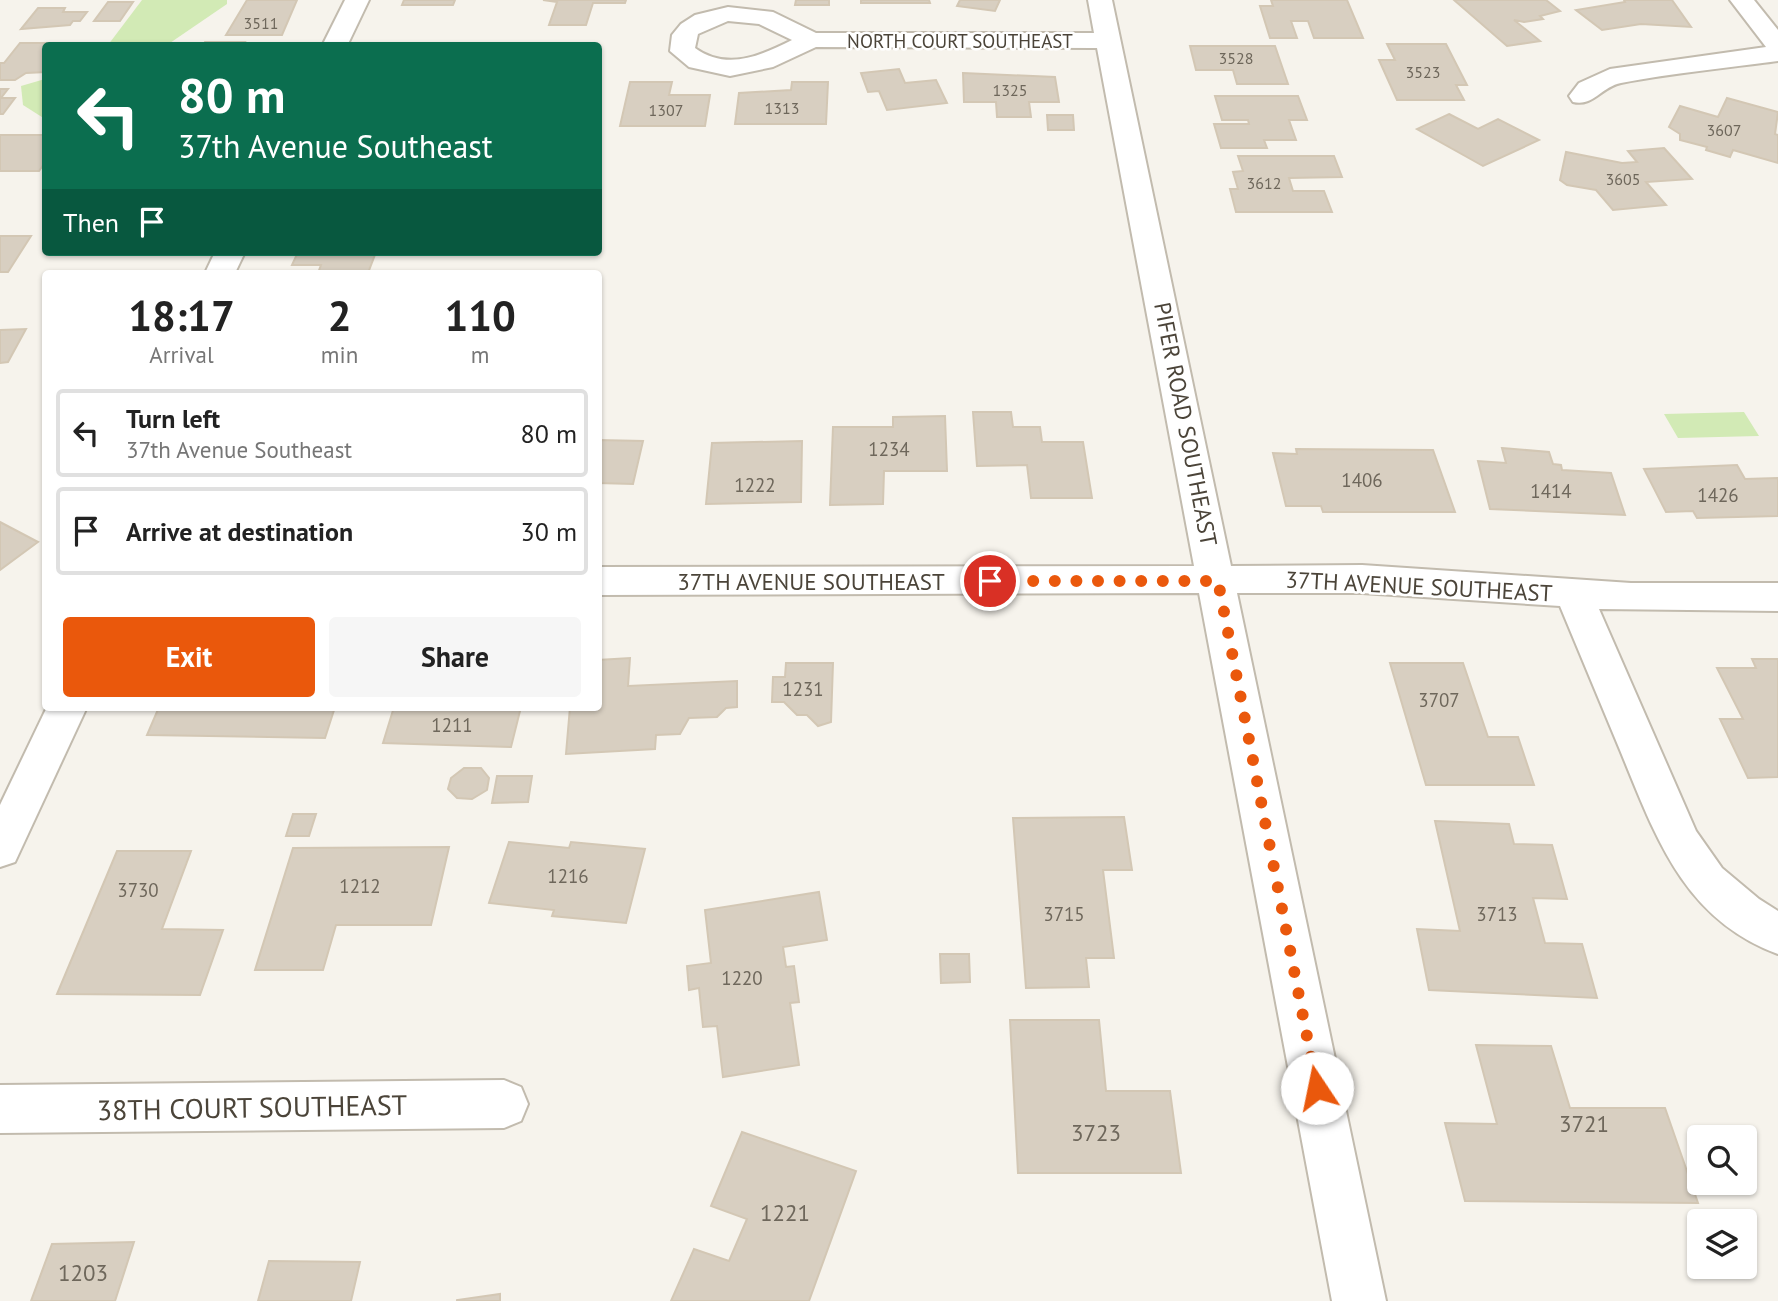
<!DOCTYPE html>
<html lang="en">
<head>
<meta charset="utf-8">
<style>
	:root { --surface:#fff; --page:#f6f6f6; --text:#222; --muted:#767676; --line:#e0e0e0; --accent:#ea580c }
	body { margin:0; font-family:"PT Sans",sans-serif; background:var(--page); color:var(--text); height:100vh; display:flex; flex-direction:column; font-size:26px; white-space:nowrap }
	* { box-sizing:border-box; margin:0 }
	p { font-size:23px; color:var(--muted) }
	.icon { flex:none; width:38px; height:38px; fill:none; stroke:currentColor; stroke-width:2; stroke-linecap:round; stroke-linejoin:round }
	.map { position:relative; flex:1; overflow:hidden }
	.panel { position:absolute; left:42px; top:270px; width:560px; height:441px; display:flex; flex-direction:column; background:var(--surface); border-radius:7px; box-shadow:0 2px 5px #0004 }
	.panel>* { flex:none }
	.top-card { position:absolute; left:42px; top:42px; width:560px; height:214px; border-radius:7px; box-shadow:0 2px 5px #0004; background:#0b6e4f; color:#fff; overflow:hidden }
	.tools { position:absolute; left:1687px; top:1125px; display:grid; gap:14px }
	.tools a { display:grid; place-items:center; width:70px; height:70px; border-radius:7px; background:var(--surface); box-shadow:0 2px 5px #0004; font-size:35px }
	.pin { position:absolute; display:grid; place-items:center; width:60px; height:60px; color:#fff; margin:-30px; border:4px solid #fff; border-radius:50%; box-shadow:0 2px 7px #0007 }
	.me { position:absolute; width:77px; margin:-38px; rotate:349deg; stroke-linejoin:round; filter:drop-shadow(0 0 5px #0008) }
	.turn { display:flex; align-items:center; gap:24px; height:147px; padding:0 21px; font-size:32px }
	.turn .icon { width:91px; height:91px; stroke-width:2.5 }
	.turn b { display:block; font-size:49px; line-height:60px }
	.then { display:flex; align-items:center; height:66px; padding:0 21px; background:#0003; gap:14px; font-size:26px }
	.eta { display:flex; justify-content:space-evenly; align-items:center; height:119px; text-align:center }
	.eta b { font-size:42px; font-weight:600; line-height:49px }
	.cta { display:flex; gap:14px; margin-top:auto; padding:14px 21px }
	.cta a { flex:1; height:80px; border-radius:7px; background:var(--accent); color:#fff; font-size:28px; font-weight:600; line-height:80px; text-align:center }
	.cta a+a { background:var(--page); color:var(--text) }
	ul { padding:0; list-style:none }
	li { display:flex; align-items:center; gap:21px; height:88px; margin:0 14px 10px; padding:0 7px; border:4px solid var(--line); border-radius:7px }
	li div { flex:1 }
	li b { display:block; font-size:26px }
	li em { font-style:normal }
	.map>svg:first-child { display:block }
</style>
</head>
<body>
<div class="map">
<svg width="1778" height="1301" viewBox="0 0 1778 1301">
	<rect width="100%" height="100%" fill="#f6f3ec"/>
	<g fill="#d2eab5">
		<polygon points="142,0 227,0 227,4 167,45 108,45"/>
		<polygon points="45,79 46,79 45,119 23,105 21,86"/>
		<polygon points="1744,412 1759,436 1678,438 1664,414"/>
	</g>
	<g fill="#d8cfc1" stroke="#d3c7b4" stroke-width="2">
		<polygon points="247,0 297,0 282,35 226,35"/>
		<polygon points="404,0 455,0 453,5 402,5"/>
		<polygon points="543,0 626,0 625,3 593,3 586,25 549,25 557,2"/>
		<polygon points="796,0 829,0 829,5 795,5"/>
		<polygon points="861,0 929,0 930,3 861,3"/>
		<polygon points="960,0 1000,0 995,11 957,6"/>
		<polygon points="1271,0 1347,0 1363,38 1314,38 1308,21 1291,21 1297,38 1270,38 1260,6 1273,6"/>
		<polygon points="1454,0 1546,0 1560,11 1540,16 1543,19 1524,22 1514,20 1540,41 1507,46"/>
		<polygon points="1624,0 1672,0 1691,27 1641,24 1602,30 1576,10 1625,2"/>
		<polygon points="108,2 133,2 120,21 94,21"/>
		<polygon points="38,8 65,8 63,12 87,12 80,21 73,21 70,25 21,29"/>
		<polygon points="205,42 245,42 243,46 203,46"/>
		<polygon points="20,43 72,43 46,46 46,72 26,73 15,80 0,80 0,63 4,63"/>
		<polygon points="1387,44 1446,44 1467,85 1456,85 1464,100 1397,100 1379,60 1395,60"/>
		<polygon points="1190,46 1275,46 1288,84 1237,84 1233,70 1196,70"/>
		<polygon points="899,69 905,83 936,80 947,103 887,110 879,91 868,92 861,73"/>
		<polygon points="963,73 1055,77 1059,102 1029,102 1031,117 997,117 996,102 964,102"/>
		<polygon points="630,82 672,82 669,95 710,95 705,126 620,126"/>
		<polygon points="792,82 828,82 826,124 735,124 739,93 791,90"/>
		<polygon points="0,89 8,89 1,98 15,98 3,114 0,114"/>
		<polygon points="1215,96 1298,96 1307,120 1289,120 1296,140 1264,140 1267,148 1221,148 1214,124 1249,124 1248,120 1222,120"/>
		<polygon points="1727,98 1778,112 1775,134 1778,135 1778,163 1733,150 1730,157 1706,150 1707,147 1680,140 1680,134 1669,127 1680,106 1718,117"/>
		<polygon points="1449,114 1478,129 1498,119 1539,140 1483,166 1417,129"/>
		<polygon points="1047,115 1073,115 1074,130 1048,130"/>
		<polygon points="0,135 46,135 46,161 39,171 0,171"/>
		<polygon points="1664,148 1692,179 1646,182 1666,205 1613,210 1596,190 1567,185 1560,180 1566,152 1622,163 1637,162 1628,151"/>
		<polygon points="1238,156 1334,156 1342,177 1289,178 1293,191 1324,191 1332,212 1236,212 1230,189 1238,189 1233,172 1243,171"/>
		<polygon points="0,236 31,236 8,272 0,272"/>
		<polygon points="298,252 376,252 368,273 318,273 321,265 292,265"/>
		<polygon points="26,329 8,362 0,363 0,330"/>
		<polygon points="973,412 1011,412 1013,427 1040,427 1042,442 1083,442 1092,498 1031,498 1027,465 977,466"/>
		<polygon points="945,416 947,471 884,471 883,504 830,505 833,427 893,427 893,417"/>
		<polygon points="598,440 643,441 633,484 598,483"/>
		<polygon points="802,441 801,502 706,504 712,443"/>
		<polygon points="1502,448 1549,452 1553,464 1561,465 1562,470 1611,473 1625,515 1490,509 1478,461 1506,463"/>
		<polygon points="1296,449 1433,450 1455,512 1323,512 1321,506 1286,506 1273,453 1297,454"/>
		<polygon points="1737,465 1745,479 1778,478 1778,516 1697,518 1693,511 1666,512 1644,469"/>
		<polygon points="0,522 38,542 0,570"/>
		<polygon points="630,658 628,686 737,681 737,707 726,708 717,717 689,718 680,734 656,735 655,749 566,754 570,707 598,707 598,660"/>
		<polygon points="1752,659 1778,659 1778,777 1748,778 1720,719 1743,719 1717,668 1756,668"/>
		<polygon points="786,663 833,663 831,722 818,726 807,715 797,715 784,702 772,702 773,677 785,677"/>
		<polygon points="1390,663 1463,663 1488,737 1518,737 1534,785 1426,785"/>
		<polygon points="159,707 335,707 325,738 147,735"/>
		<polygon points="394,707 521,707 511,747 383,743"/>
		<polygon points="464,768 481,768 489,778 487,790 472,799 457,798 448,789 451,778"/>
		<polygon points="497,776 532,776 528,802 492,803"/>
		<polygon points="293,814 316,814 309,836 286,836"/>
		<polygon points="1124,817 1132,870 1103,870 1114,958 1086,958 1089,987 1026,988 1013,818"/>
		<polygon points="1435,821 1509,824 1514,844 1552,845 1567,899 1533,898 1545,943 1582,944 1597,998 1429,990 1417,929 1460,931"/>
		<polygon points="509,842 569,848 571,842 645,849 626,923 552,916 554,910 489,903"/>
		<polygon points="449,847 431,925 336,925 323,970 255,970 293,848"/>
		<polygon points="117,851 191,851 162,929 223,930 200,995 57,994"/>
		<polygon points="819,892 827,940 783,947 786,967 794,966 799,1002 790,1003 799,1065 723,1077 717,1026 703,1027 699,988 689,990 687,966 711,963 705,910"/>
		<polygon points="940,954 969,954 970,982 941,983"/>
		<polygon points="1010,1020 1099,1020 1106,1091 1170,1091 1181,1173 1018,1173"/>
		<polygon points="1476,1045 1551,1046 1570,1108 1665,1108 1698,1203 1465,1201 1445,1123 1497,1124"/>
		<polygon points="742,1132 856,1171 809,1301 671,1301 694,1249 729,1261 747,1219 711,1206"/>
		<polygon points="134,1242 115,1301 31,1301 52,1244"/>
		<polygon points="269,1261 360,1262 351,1301 258,1301"/>
		<polygon points="500,1294 500,1301 457,1301 457,1300"/>
	</g>
	<g fill="none" stroke-linecap="round" stroke-linejoin="round">
		<g stroke="#c2bbae" stroke-width="4">
			<g id="street">
				<polygon points="345,0 369,0 347,46 322,46"/>
				<path d="M1088,0h24l119,566 131,-1 269,18h147v28l-179,-2 97,222 26,37 37,31 19,12v43c-95,-35 -123,-119 -158,-204 -20,-48 -40,-96 -60,-144l-198,-13h-125l149,708h-54l-133,-708 -601,2v-28l596,-1 -97,-518 -281,-1 -43,20 -43,9 -41,-9 -19,-16 2,-16 9,-11 14,-9 33,-8 45,5 43,21h278zM728,21l31,3 33,16c-32,16 -65,31 -97,8l3,-14z"/>
				<path d="M1730,0h24l24,30v31c-52,7 -105,12 -157,22 -20,4 -28,24 -48,19l-4,-6 10,-13 31,-14 156,-22z"/>
				<polygon points="215,252 245,252 235,273 205,273"/>
				<polygon points="47,707 87,707 15,862 0,867 0,805"/>
				<polygon points="504,1080 521,1087 528,1104 521,1121 504,1128 0,1133 0,1085"/>
			</g>
		</g>
		<use href="#street" fill="#fff" fill-rule="evenodd"/>
	</g>
	<g fill="none" stroke-linecap="round" stroke-linejoin="round">
		<polyline stroke="#ea580c" stroke-width="12" stroke-dasharray="0 21.6" points="990,581 1218,581 1317,1088"/>
	</g>
	<g text-anchor="middle" dominant-baseline="central" stroke-width="5" stroke-linejoin="round" paint-order="stroke">
		<g font-size="16" fill="#6e675b">
			<text x="261" y="23">3511</text>
			<text x="1236" y="58">3528</text>
			<text x="1423" y="72">3523</text>
			<text x="1010" y="90">1325</text>
			<text x="782" y="108">1313</text>
			<text x="666" y="110">1307</text>
			<text x="1724" y="130">3607</text>
			<text x="1623" y="179">3605</text>
			<text x="1264" y="183">3612</text>
		</g>
		<g font-size="19" fill="#4b4439" stroke="#fff">
			<text x="960" y="41">NORTH COURT SOUTHEAST</text>
		</g>
		<g font-size="19" fill="#6e675b">
			<text x="889" y="449">1234</text>
			<text x="1362" y="480">1406</text>
			<text x="755" y="485">1222</text>
			<text x="1551" y="491">1414</text>
			<text x="1718" y="495">1426</text>
			<text x="803" y="689">1231</text>
			<text x="1439" y="700">3707</text>
			<text x="452" y="725">1211</text>
			<text x="568" y="876">1216</text>
			<text x="360" y="886">1212</text>
			<text x="138" y="890">3730</text>
			<text x="1064" y="914">3715</text>
			<text x="1497" y="914">3713</text>
			<text x="742" y="978">1220</text>
		</g>
		<g font-size="23" fill="#4b4439" stroke="#fff">
			<text transform="translate(1186 424) rotate(79)">PIFER ROAD SOUTHEAST</text>
			<text x="811" y="581">37TH AVENUE SOUTHEAST</text>
			<text transform="translate(1419 586) rotate(3)">37TH AVENUE SOUTHEAST</text>
		</g>
		<g font-size="23" fill="#6e675b">
			<text x="1584" y="1123">3721</text>
			<text x="1096" y="1132">3723</text>
			<text x="785" y="1212">1221</text>
			<text x="83" y="1272">1203</text>
		</g>
		<g font-size="28" fill="#4b4439" stroke="#fff">
			<text transform="translate(252 1107) rotate(-1)">38TH COURT SOUTHEAST</text>
		</g>
	</g>
</svg>
<div class="tools">
<a><svg class="icon" aria-label="search" viewBox="0 0 24 24"><circle cx="10" cy="10" r="6"/><path d="M15 15l6 6"/></svg></a>
<a><svg class="icon" aria-label="layers" viewBox="0 0 24 24"><path d="M12 4l9 5-9 5-9-5zM3 14l9 5 9-5"/></svg></a>
</div>
<div class="pin" style="left:990px;top:581px;background:#d93025"><svg class="icon" aria-label="arrive" viewBox="0 0 24 24"><path d="M6 21V4h12l-3 4 3 4H6"/></svg></div>
<svg class="me" style="left:1317px;top:1088px" viewBox="-20 -20 40 40"><circle r="19" fill="#fff"/><path d="M0-13L10 11 0 6-10 11z" fill="#ea580c"/></svg>
<div class="top-card">
<div class="turn"><svg class="icon" aria-label="left" viewBox="0 0 24 24"><path d="M17 20v-9H6M10 6l-5 5 5 5"/></svg><div><b>80 m</b>37th Avenue Southeast</div></div>
<div class="then">Then<svg class="icon" aria-label="arrive" viewBox="0 0 24 24"><path d="M6 21V4h12l-3 4 3 4H6"/></svg></div>
</div>
<section class="panel">
<div class="eta">
<div><b>18:17</b><p>Arrival</p></div>
<div><b>2</b><p>min</p></div>
<div><b>110</b><p>m</p></div>
</div>
<ul>
<li><svg class="icon" aria-label="left" viewBox="0 0 24 24"><path d="M17 20v-9H6M10 6l-5 5 5 5"/></svg><div><b>Turn left</b><p>37th Avenue Southeast</p></div><em>80 m</em></li>
<li><svg class="icon" aria-label="arrive" viewBox="0 0 24 24"><path d="M6 21V4h12l-3 4 3 4H6"/></svg><div><b>Arrive at destination</b></div><em>30 m</em></li>
</ul>
<div class="cta"><a>Exit</a><a>Share</a></div>
</section>
</div>
</body>
</html>
